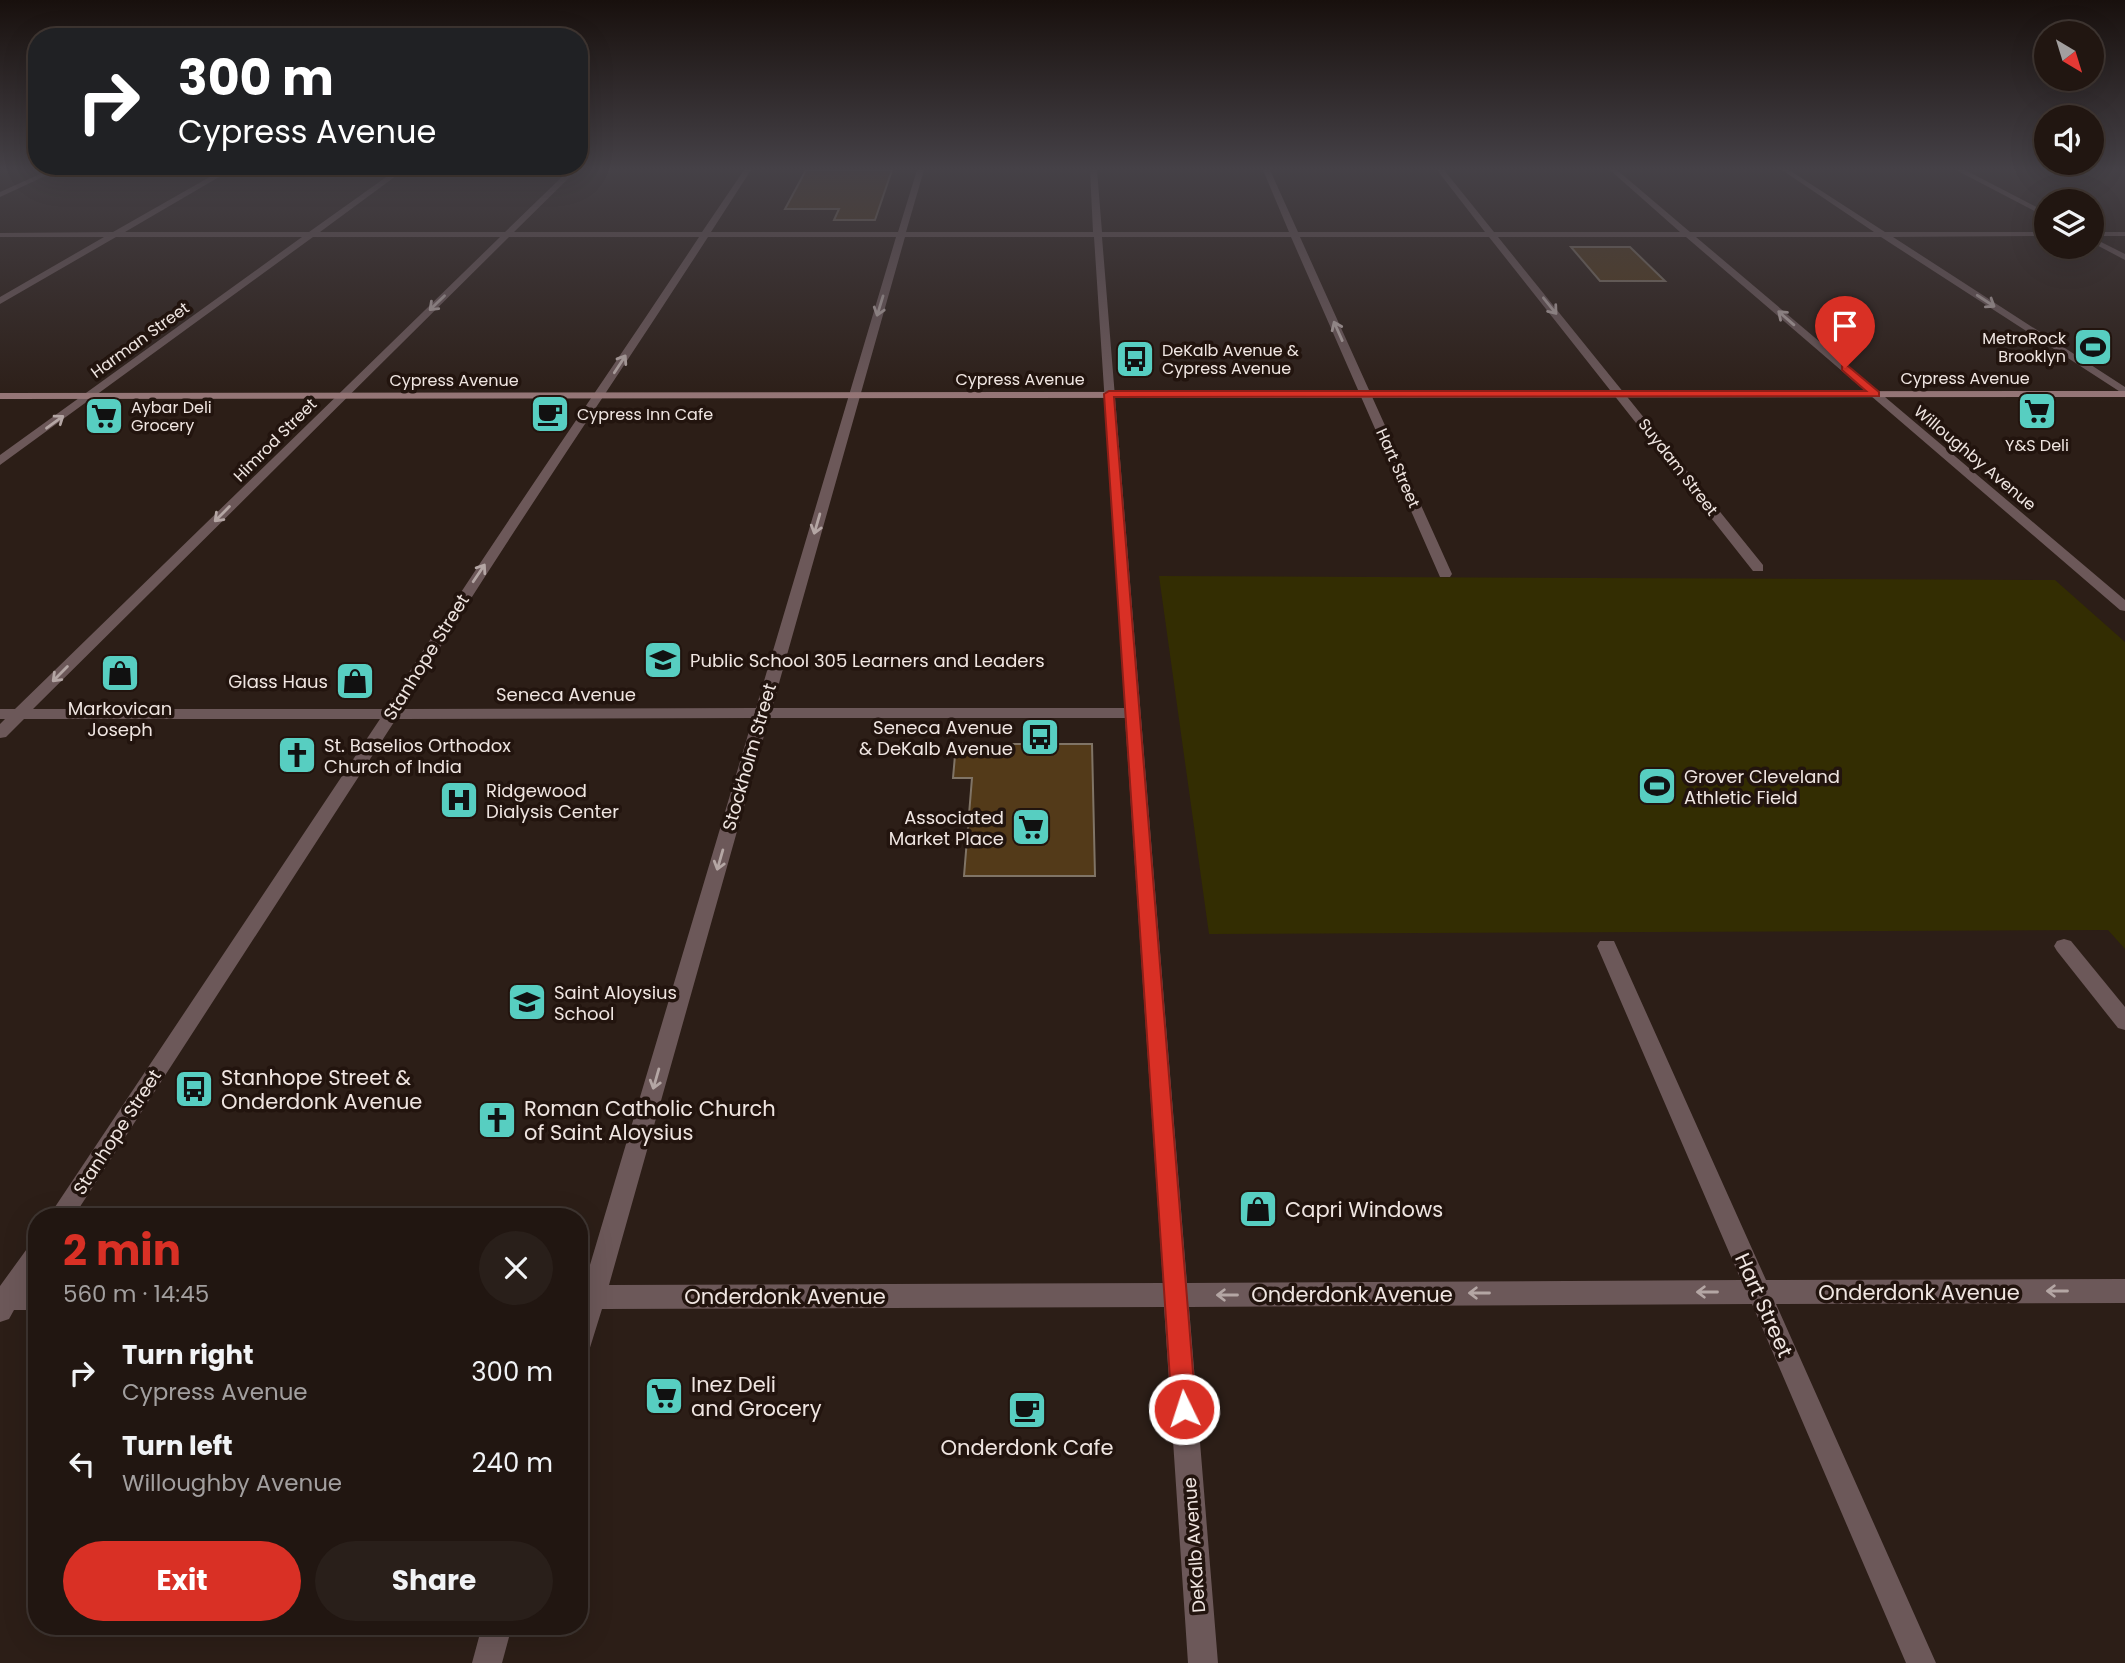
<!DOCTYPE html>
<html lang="en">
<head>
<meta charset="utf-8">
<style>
	:root { --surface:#211611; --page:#291f1a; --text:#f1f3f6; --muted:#a29f9f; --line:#3e3531; --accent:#d93025 }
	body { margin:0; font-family:Poppins,sans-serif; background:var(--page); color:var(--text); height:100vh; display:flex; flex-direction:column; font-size:26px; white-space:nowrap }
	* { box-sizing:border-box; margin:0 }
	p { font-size:23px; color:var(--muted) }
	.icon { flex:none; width:38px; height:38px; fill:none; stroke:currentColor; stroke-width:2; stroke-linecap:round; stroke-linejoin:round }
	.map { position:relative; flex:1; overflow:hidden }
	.sheet { position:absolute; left:28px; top:1208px; width:560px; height:427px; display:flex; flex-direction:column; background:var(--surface); border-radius:28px; box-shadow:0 7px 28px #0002,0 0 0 2px var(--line) }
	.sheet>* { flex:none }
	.guide { position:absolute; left:28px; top:28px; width:560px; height:147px; border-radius:28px; box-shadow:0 7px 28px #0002,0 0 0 2px var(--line); background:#202124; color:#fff; overflow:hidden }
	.needle { width:46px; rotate:142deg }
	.buttons { position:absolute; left:2034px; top:21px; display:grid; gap:14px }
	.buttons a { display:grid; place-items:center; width:70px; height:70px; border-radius:50%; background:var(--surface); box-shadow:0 7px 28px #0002,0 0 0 2px var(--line); font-size:35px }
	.pin { position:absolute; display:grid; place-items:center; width:60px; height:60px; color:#fff; margin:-72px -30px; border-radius:50% 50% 50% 0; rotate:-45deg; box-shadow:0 0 7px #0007 }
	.pin .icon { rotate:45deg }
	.me { position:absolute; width:77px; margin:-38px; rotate:356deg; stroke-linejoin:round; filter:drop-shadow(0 0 5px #0008) }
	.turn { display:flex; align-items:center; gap:24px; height:147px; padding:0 35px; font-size:32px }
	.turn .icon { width:91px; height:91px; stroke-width:2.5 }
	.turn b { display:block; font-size:49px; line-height:60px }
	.round { display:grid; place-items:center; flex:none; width:74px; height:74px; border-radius:37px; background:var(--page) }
	.overview { display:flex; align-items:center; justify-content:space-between; height:119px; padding:0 35px }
	h1 { font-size:42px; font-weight:700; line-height:52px; color:var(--accent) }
	.button { display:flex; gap:14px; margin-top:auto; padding:14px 35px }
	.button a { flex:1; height:80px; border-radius:42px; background:var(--accent); color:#fff; font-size:28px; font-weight:700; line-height:80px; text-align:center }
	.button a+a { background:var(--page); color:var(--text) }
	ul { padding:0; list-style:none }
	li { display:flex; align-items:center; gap:21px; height:91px; padding:0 35px }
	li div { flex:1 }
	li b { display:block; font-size:26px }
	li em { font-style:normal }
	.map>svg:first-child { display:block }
</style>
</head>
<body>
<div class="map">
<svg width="2125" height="1663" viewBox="0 0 2125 1663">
	<rect width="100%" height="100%" fill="#2c1e17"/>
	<polygon fill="#332d02" points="1159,576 2055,580 2125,642 2125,949 2108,930 1209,934"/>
	<g fill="#533a19" stroke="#807466" stroke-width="2">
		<polygon points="806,170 892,170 875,220 834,220 839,209 785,209"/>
		<polygon points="1571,247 1630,247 1665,281 1600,281"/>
		<polygon points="956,744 1092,744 1095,876 964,876 972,778 953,778"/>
	</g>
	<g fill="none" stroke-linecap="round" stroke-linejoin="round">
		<g fill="#6c5859" fill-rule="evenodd">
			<polygon points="49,170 58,170 0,197 0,192"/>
			<path d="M222,170h9l-106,62h184l87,-62h8l-84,62h185l64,-62h8l-63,62h188l42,-62h7l-40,62h187l19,-62h7l-18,62h187l-3,-62h7l5,62h187l-26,-62h7l28,62h187l-48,-62h7l50,62h186l-70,-62h7l73,62h184l-92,-62h7l96,62h161v4l-153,1 232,150v8l-244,-158h-185l429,363v11l-5,-1 -434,-373h-188l265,328v6h-10l-264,-334h-189l152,337 -2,3h-10l-149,-340h-189l85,1046 554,-3 -144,-334 3,-5h14l152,339 359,-1v24l-349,1 160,359h-30l-154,-359 -563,3 29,356h-30l-24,-356 -562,2 -14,45 -9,4v-73h5l169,-567 -357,1 -322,497h-25l331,-497h-356l-18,18 -6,1v-14l5,-5h-5v-10h15l485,-472h-187l-313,228v-10l302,-218h-186l-116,67v-7l104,-60h-104v-4l113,-1zM509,237h190c-104,158 -213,312 -313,472h-353zM708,237h188l-140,471 -354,1c97,-160 204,-314 306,-472zM905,237h189l31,471h-353zM769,718h356l38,565 -554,2z"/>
			<polygon points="1956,170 1965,170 2046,212 2046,217"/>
			<rect x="2091" y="232" width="34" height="4"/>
			<polygon points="2091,237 2125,254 2125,260 2091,242"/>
			<polygon points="2064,939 2071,941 2125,1007 2125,1030 2118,1028 2057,951 2054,946 2057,941"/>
			<polygon points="37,1243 37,1276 30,1286 37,1286 37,1310 14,1310 9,1319 0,1322 0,1286 29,1246"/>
			<polygon points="482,1626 512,1626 502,1663 472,1663"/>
		</g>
		<polygon fill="#977778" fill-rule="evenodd" points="2125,391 2125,397 0,399 0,393"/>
	</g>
	<defs><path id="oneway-shaft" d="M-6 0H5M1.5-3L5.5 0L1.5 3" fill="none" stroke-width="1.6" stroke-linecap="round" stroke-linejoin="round" transform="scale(1.75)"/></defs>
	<g stroke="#b4a6a4">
		<use href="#oneway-shaft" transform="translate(1986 301) rotate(33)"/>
		<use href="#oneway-shaft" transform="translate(437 303) rotate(136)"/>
		<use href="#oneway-shaft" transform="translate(880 306) rotate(107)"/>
		<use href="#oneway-shaft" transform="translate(1550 306) rotate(51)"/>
		<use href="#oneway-shaft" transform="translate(1786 318) rotate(-139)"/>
		<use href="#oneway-shaft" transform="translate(1338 331) rotate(-114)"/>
		<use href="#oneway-shaft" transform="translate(620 364) rotate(-57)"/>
		<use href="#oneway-shaft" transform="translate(55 422) rotate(-36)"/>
		<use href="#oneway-shaft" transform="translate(222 514) rotate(135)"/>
		<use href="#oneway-shaft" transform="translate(817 524) rotate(106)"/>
		<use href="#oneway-shaft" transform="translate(479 573) rotate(-56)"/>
		<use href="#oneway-shaft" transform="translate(60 674) rotate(135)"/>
		<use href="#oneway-shaft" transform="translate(720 860) rotate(106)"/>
		<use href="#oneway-shaft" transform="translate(656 1079) rotate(106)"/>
		<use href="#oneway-shaft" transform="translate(2057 1291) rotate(180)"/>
		<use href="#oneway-shaft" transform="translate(1707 1292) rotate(180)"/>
		<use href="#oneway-shaft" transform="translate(1479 1293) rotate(180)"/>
		<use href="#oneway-shaft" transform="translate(1227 1295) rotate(180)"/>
	</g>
	<linearGradient id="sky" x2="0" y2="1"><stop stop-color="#18100d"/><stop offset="0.42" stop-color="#454147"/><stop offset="1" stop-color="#454147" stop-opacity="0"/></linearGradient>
	<rect width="2125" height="402" fill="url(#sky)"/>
	<polygon fill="#d93025" stroke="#8d1f18" stroke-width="2" points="1842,366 1848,366 1879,392 1879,396 1114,397 1196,1409 1193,1417 1184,1421 1176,1417 1172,1409 1104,394 1109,391 1866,391 1842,370"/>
	<defs>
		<g id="stadium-square" transform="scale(2.0125)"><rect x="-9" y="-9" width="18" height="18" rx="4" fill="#57cec1" stroke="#22140e"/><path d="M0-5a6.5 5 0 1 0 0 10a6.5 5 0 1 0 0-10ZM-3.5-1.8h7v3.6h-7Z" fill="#111"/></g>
		<g id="bus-square" transform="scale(2.0125)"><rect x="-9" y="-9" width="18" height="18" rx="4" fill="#57cec1" stroke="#22140e"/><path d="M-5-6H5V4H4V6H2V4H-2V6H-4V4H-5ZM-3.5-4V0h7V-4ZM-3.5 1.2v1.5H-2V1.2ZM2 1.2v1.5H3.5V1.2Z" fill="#111"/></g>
		<g id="supermarket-square" transform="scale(2.0125)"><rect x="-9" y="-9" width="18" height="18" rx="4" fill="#57cec1" stroke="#22140e"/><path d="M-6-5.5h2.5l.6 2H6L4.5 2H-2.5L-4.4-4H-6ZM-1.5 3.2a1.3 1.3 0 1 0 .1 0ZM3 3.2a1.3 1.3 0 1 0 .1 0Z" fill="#111"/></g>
		<g id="cafe-square" transform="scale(2.0125)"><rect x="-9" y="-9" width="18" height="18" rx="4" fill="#57cec1" stroke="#22140e"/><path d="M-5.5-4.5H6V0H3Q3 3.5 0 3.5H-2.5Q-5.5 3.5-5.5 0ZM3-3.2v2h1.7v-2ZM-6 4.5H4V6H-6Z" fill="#111"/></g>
		<g id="school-square" transform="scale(2.0125)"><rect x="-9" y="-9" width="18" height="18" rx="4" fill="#57cec1" stroke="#22140e"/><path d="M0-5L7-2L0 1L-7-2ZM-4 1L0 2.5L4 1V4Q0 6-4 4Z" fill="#111"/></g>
		<g id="shop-square" transform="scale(2.0125)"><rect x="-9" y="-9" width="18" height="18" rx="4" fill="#57cec1" stroke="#22140e"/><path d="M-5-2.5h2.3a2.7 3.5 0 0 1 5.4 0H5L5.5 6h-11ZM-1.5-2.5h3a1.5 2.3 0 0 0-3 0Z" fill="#111"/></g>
		<g id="church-square" transform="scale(2.0125)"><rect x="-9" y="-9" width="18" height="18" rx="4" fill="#57cec1" stroke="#22140e"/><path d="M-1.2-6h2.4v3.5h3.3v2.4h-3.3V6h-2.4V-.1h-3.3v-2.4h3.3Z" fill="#111"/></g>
		<g id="hospital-square" transform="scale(2.0125)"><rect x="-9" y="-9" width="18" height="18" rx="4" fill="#57cec1" stroke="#22140e"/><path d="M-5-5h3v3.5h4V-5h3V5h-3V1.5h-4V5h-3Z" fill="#111"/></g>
	</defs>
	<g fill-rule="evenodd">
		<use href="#stadium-square" x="2093" y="347"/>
		<use href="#bus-square" x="1135" y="359"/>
		<use href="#supermarket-square" x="2037" y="411"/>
		<use href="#cafe-square" x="550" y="414"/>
		<use href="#supermarket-square" x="104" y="416"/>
		<use href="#school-square" x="663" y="660"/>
		<use href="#shop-square" x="120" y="673"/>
		<use href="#shop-square" x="355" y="681"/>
		<use href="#bus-square" x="1040" y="737"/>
		<use href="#church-square" x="297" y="755"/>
		<use href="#stadium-square" x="1657" y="786"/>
		<use href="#hospital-square" x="459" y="800"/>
		<use href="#supermarket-square" x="1031" y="827"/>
		<use href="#school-square" x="527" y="1002"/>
		<use href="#bus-square" x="194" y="1089"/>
		<use href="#church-square" x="497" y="1120"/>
		<use href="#shop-square" x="1258" y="1209"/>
		<use href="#supermarket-square" x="664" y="1396"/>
		<use href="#cafe-square" x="1027" y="1410"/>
	</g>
	<g text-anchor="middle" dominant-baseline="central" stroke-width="7" stroke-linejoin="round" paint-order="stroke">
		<g font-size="16" fill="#efe5e1" stroke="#22140e" text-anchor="start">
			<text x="2066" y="338" text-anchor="end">MetroRock<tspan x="2066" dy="18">Brooklyn</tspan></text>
			<text x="1162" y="350">DeKalb Avenue &amp;<tspan x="1162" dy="18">Cypress Avenue</tspan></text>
			<text x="131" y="407">Aybar Deli<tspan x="131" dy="18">Grocery</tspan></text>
			<text x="577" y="414">Cypress Inn Cafe</text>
			<text x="2037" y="445" text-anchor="middle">Y&amp;S Deli</text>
		</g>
		<g font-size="16" fill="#efe5e1" stroke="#22140e">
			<text transform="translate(140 340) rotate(-36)">Harman Street</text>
			<text x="1965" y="378">Cypress Avenue</text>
			<text x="1020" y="379">Cypress Avenue</text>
			<text x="454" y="380">Cypress Avenue</text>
			<text transform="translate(275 440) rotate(-45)">Himrod Street</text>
			<text transform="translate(1975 458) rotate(40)">Willoughby Avenue</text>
			<text transform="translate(1678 467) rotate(52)">Suydam Street</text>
			<text transform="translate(1398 468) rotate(66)">Hart Street</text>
		</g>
		<g font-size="18" fill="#efe5e1" stroke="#22140e">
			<text transform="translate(426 657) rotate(-58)">Stanhope Street</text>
			<text x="566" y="694">Seneca Avenue</text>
			<text transform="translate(749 757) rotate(-74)">Stockholm Street</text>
			<text transform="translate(117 1132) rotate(-57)">Stanhope Street</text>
			<text transform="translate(1194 1545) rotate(-94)">DeKalb Avenue</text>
		</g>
		<g font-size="18" fill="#efe5e1" stroke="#22140e" text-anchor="start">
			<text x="690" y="660">Public School 305 Learners and Leaders</text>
			<text x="328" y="681" text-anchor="end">Glass Haus</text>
			<text x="120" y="708" text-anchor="middle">Markovican<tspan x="120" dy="21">Joseph</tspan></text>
			<text x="1013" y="727" text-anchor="end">Seneca Avenue<tspan x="1013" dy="21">&amp; DeKalb Avenue</tspan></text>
			<text x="324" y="745">St. Baselios Orthodox<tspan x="324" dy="21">Church of India</tspan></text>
			<text x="1684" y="776">Grover Cleveland<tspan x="1684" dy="21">Athletic Field</tspan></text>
			<text x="486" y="790">Ridgewood<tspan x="486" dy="21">Dialysis Center</tspan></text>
			<text x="1004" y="817" text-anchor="end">Associated<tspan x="1004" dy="21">Market Place</tspan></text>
			<text x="554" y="992">Saint Aloysius<tspan x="554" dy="21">School</tspan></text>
		</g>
		<g font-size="21" fill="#efe5e1" stroke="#22140e" text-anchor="start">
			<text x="221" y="1077">Stanhope Street &amp;<tspan x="221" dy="24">Onderdonk Avenue</tspan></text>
			<text x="524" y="1108">Roman Catholic Church<tspan x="524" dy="24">of Saint Aloysius</tspan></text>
			<text x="1285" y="1209">Capri Windows</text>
			<text x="691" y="1384">Inez Deli<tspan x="691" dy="24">and Grocery</tspan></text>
			<text x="1027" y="1447" text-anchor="middle">Onderdonk Cafe</text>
		</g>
		<g font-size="21" fill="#efe5e1" stroke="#22140e">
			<text x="1919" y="1292">Onderdonk Avenue</text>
			<text x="1352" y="1294">Onderdonk Avenue</text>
			<text x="785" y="1296">Onderdonk Avenue</text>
			<text transform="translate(1764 1305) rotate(66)">Hart Street</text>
		</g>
	</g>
</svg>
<div class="buttons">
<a><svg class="needle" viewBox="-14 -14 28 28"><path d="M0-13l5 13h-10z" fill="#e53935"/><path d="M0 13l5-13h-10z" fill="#a29f9f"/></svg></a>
<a><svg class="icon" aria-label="sound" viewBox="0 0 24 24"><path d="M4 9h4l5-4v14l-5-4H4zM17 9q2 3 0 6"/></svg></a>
<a><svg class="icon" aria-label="layers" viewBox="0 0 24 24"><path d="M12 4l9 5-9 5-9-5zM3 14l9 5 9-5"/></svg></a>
</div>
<div class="pin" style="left:1845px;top:368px;background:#d93025"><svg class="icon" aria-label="arrive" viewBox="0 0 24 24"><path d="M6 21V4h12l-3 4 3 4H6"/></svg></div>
<svg class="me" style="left:1184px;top:1409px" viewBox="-20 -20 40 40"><circle r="17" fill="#d93025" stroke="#fff" stroke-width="3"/><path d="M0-11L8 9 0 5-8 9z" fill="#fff"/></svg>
<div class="guide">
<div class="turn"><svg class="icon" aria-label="right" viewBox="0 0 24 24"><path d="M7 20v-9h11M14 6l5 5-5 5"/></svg><div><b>300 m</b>Cypress Avenue</div></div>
</div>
<section class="sheet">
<div class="overview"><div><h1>2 min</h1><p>560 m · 14:45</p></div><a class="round"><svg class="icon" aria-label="close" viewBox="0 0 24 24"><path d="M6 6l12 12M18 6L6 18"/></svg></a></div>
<ul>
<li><svg class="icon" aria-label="right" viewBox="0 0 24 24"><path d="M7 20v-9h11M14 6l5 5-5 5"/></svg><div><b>Turn right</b><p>Cypress Avenue</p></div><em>300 m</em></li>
<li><svg class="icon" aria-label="left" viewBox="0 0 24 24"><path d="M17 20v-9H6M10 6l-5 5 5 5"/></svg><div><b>Turn left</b><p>Willoughby Avenue</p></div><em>240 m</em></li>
</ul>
<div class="button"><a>Exit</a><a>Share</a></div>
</section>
</div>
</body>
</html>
